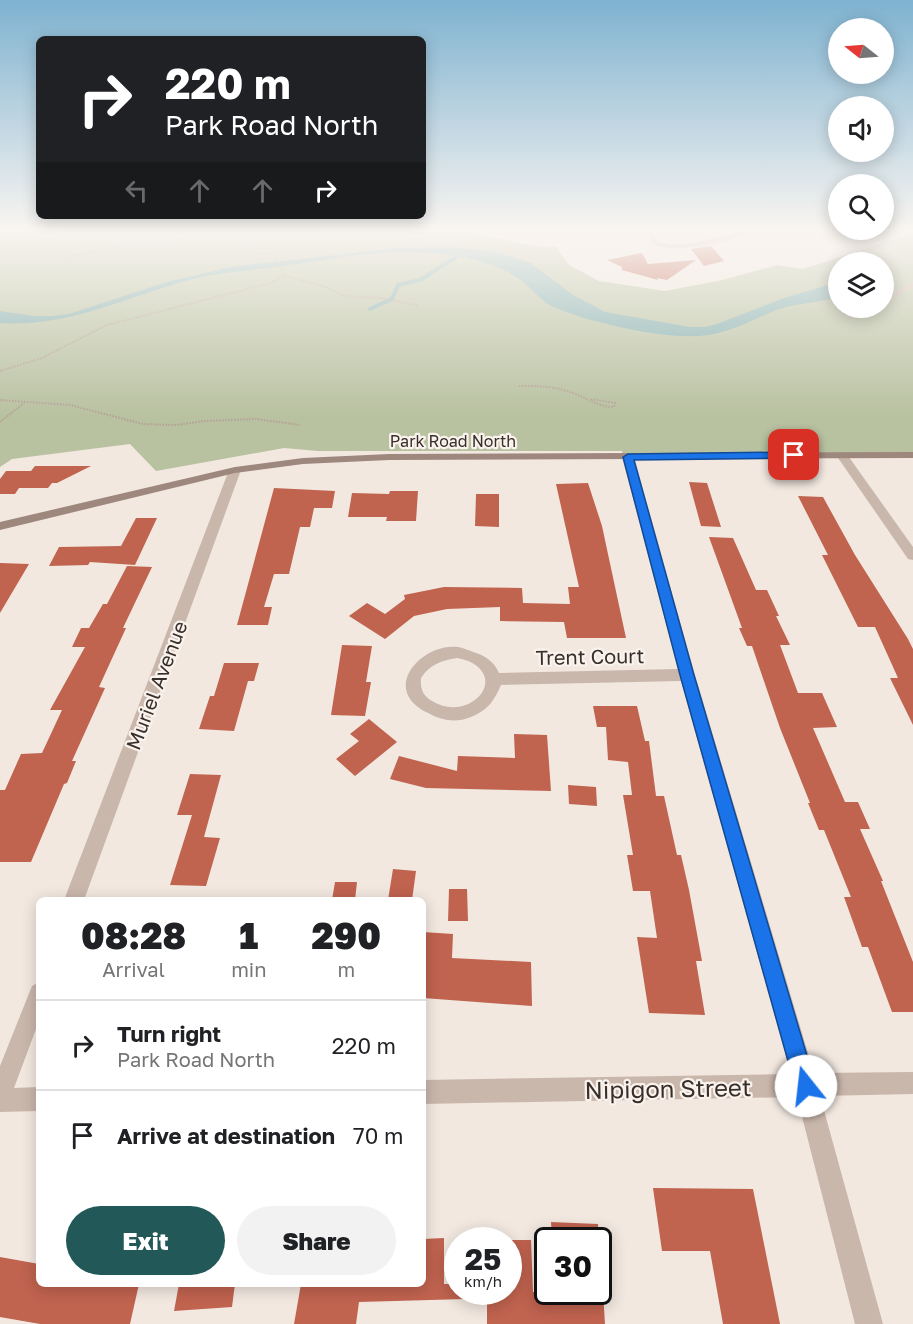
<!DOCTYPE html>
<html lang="en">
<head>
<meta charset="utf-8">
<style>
	:root { --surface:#fff; --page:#f2f2f2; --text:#202124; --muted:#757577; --line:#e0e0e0; --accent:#225858 }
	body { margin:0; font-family:"Golos Text",sans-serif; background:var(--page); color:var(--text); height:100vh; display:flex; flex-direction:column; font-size:22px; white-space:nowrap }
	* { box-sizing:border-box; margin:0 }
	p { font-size:20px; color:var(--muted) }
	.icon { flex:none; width:33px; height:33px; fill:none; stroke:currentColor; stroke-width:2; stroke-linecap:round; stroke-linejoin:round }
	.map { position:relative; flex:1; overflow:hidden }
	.details { position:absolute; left:36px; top:897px; width:390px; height:390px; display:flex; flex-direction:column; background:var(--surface); border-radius:9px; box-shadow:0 3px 15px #0003 }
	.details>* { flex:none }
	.banner { position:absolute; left:36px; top:36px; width:390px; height:183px; border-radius:9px; box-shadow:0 3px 15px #0003; background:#202124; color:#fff; overflow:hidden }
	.needle { width:39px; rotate:287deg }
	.buttons { position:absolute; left:828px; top:18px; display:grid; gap:12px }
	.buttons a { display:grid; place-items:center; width:66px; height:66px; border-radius:50%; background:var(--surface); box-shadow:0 3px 15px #0003; font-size:30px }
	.speed { position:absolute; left:444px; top:1227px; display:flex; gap:12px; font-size:30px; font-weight:700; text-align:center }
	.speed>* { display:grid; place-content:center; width:78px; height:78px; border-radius:50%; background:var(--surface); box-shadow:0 3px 15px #0003; line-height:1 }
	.speed small { font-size:15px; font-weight:400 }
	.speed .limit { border:3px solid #111; border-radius:9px; background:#fff; color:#111 }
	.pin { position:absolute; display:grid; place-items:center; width:51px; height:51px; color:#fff; margin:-26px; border-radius:12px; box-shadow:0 3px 9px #0006 }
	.me { position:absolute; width:66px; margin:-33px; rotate:344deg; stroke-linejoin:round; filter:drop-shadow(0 0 4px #0008) }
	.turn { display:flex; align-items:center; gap:21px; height:126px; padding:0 30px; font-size:27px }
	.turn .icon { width:78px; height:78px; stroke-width:2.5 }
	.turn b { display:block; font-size:42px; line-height:51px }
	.lanes { display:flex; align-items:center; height:57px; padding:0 30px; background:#0003; justify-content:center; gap:30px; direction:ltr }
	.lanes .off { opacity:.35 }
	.eta { display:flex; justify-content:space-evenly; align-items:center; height:102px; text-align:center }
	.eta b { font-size:36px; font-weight:800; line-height:42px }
	.button { display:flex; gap:12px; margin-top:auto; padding:12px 30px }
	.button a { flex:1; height:69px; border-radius:36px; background:var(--accent); color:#fff; font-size:24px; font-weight:800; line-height:69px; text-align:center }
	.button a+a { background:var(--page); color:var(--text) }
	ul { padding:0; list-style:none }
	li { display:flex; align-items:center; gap:18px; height:90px; padding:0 30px; border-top:2px solid var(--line) }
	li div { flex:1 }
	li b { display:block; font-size:22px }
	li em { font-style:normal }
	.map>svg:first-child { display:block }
</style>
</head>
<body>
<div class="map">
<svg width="913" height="1324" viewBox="0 0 913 1324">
	<rect width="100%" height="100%" fill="#f2e8e0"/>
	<path fill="#b8c1a0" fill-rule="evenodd" d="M0,230l467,2 69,14 20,1 13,18 30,16 66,10 58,-11 54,-15 26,4 110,-36v222l-289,4 -2,-8h-304l-34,-3 -128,23 -26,-27 -118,15 -12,8zM838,262h46v46h-46z"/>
	<path fill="#80aead" d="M450,247l46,5 35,11 42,32 32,17 85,15h15l12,-3 67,-26 54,-16v15c-20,6 -42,6 -62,13 -21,9 -45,22 -68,25 -41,6 -116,-12 -155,-28 -14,-7 -19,-17 -31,-26 -32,-24 -78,-28 -117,-29 -41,0 -81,9 -122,14 -31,5 -63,6 -94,14 -63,17 -122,48 -189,43v-12l34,5h19l16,-2 98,-32 64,-15 166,-19z"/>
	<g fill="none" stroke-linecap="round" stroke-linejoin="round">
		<polyline stroke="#80aead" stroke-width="4" points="370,309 392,299 398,285 420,280 459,255"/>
	</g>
	<g fill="#c0634f">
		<polygon points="711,246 724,261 704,266 691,249"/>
		<polygon points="642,253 648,264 696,260 667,280 657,278 658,280 622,270 622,267 607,260"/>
		<polygon points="35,466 91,466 57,483 52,483 48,488 19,488 15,494 0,494 0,479 6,471 31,471"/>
		<polygon points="689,482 707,483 721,527 701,526"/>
		<polygon points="588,483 602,526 626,638 567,638 564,622 500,621 500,607 447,609 414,616 385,639 349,616 367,603 385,614 405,599 404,595 444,587 522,588 523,603 570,604 568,587 579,587 556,484"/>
		<polygon points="274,488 335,491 332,508 314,508 310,527 300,527 289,574 274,574 264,607 272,607 268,625 237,625"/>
		<polygon points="390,491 418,491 416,521 386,521 387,517 348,517 352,493 389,494"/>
		<polygon points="476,494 499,494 499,527 475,526"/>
		<polygon points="798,496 823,497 855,555 908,639 913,649 913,725 890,678 898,678 875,627 858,627 822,555 828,555"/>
		<polygon points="136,518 157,518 135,565 90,562 88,565 49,566 59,547 121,546"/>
		<polygon points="709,537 733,538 756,590 767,590 779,616 776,616 790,645 780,645 798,693 822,693 837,727 813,728 845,802 858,802 870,829 860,829 883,881 881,881 913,962 913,1012 892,1012 868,947 862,947 844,897 851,897 824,830 819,830 808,803 810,803 780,728 752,646 747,646 739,628 742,628"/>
		<polygon points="0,563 29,564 0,613"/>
		<polygon points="127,566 152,567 123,628 126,628 99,687 105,688 72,761 76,761 67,783 64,784 31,862 0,862 0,790 5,790 21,754 42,753 62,710 50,710 85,647 72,647 81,628 89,628 103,604 107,604"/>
		<polygon points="342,645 372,646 366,682 371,682 365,716 331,715"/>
		<polygon points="224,663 259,663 254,681 248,681 234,731 199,729 210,696 214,696"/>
		<polygon points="593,706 637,706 645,741 649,741 656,796 664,796 677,855 681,855 689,890 702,961 696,961 705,1015 649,1013 637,937 657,938 650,891 633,891 627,855 633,855 623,795 632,795 628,762 608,760 606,727 597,727"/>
		<polygon points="369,719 397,742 355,776 336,759 359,741 350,734"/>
		<polygon points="514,734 547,735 551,791 426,788 390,779 399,756 457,771 458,756 515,758"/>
		<polygon points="190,774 221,775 204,837 220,838 206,886 170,885 192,815 177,815"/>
		<polygon points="568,785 596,787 597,806 569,804"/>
		<polygon points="393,869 416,871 412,900 388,900"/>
		<polygon points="335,882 357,882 355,900 332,900"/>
		<polygon points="449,889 467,889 468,921 448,921"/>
		<polygon points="423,932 453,934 452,958 531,962 532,1006 423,998"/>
		<polygon points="653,1188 753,1189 780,1324 723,1324 710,1251 662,1251"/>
		<polygon points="551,1222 598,1224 599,1240 552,1240"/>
		<polygon points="444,1238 444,1284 458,1284 458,1292 464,1292 465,1299 359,1302 356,1324 294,1324 301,1284 423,1284 423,1239"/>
		<polygon points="508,1240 531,1240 533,1292 603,1292 605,1324 487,1324 487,1292 508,1292"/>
		<polygon points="0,1257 39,1264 39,1284 139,1284 130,1324 40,1324 0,1317"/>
		<polygon points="179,1284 235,1284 232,1307 174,1311"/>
	</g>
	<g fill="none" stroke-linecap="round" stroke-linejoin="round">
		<g stroke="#b6a196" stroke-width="2" stroke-dasharray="1.5 1.5" stroke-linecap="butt">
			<polyline points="354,241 358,233 355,230"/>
			<polyline points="249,245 251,248 248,254 275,253 276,261"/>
			<polyline points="68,257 128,245 163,243 193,237"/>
			<polyline points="276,261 285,276 326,287 344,296 382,298 419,306"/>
			<polyline points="0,371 42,358 107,325 271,283 285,276"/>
			<path d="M519,386c17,0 35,0 51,6 16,5 27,15 44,15l1,-4 -24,-4"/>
			<polyline points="0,400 70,405 143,424 176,425 204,421 256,419 300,425"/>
			<polyline points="0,422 24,403"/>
		</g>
		<g fill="#cab7ac" fill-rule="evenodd">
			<polygon points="913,282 913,287 884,303 884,299"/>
			<polygon points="866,308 873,308 849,319 844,318"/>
		</g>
		<g fill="#cab7ac" fill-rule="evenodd">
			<path d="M644,230h7l8,12c32,10 63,-12 95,-12 -25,13 -72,23 -100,15z"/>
			<polygon points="842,452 846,453 913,547 913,560 908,559 836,455"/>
			<path d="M628,454l6,3 61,218 119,398 99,-1v22l-93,2 63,228h-28l-58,-227 -374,7v-24l368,-6 -110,-393 -180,4c-7,16 -13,25 -30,32 -15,6 -29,4 -43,-4 -50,-24 -5,-71 30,-66 6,1 12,4 18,6 10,3 19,10 23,20l179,-4 -56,-212zM457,658c5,1 13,3 17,6 31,20 -8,58 -42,37 -9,-5 -12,-12 -11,-23 8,-13 21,-18 36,-20z"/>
			<polygon points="235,467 241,470 84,900 64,900 229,470"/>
			<polygon points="39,982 39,1021 14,1088 39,1087 39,1111 0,1112 0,1066 32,986"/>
		</g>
		<polygon fill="#9e877d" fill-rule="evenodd" points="913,452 913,458 389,460 303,464 235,473 0,530 0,522 235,467 303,458 389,454"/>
	</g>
	<linearGradient id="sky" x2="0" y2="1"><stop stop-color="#7eb2d0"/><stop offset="0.55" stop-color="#f9f5f1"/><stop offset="1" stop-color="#f9f5f1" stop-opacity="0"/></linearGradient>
	<rect width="913" height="416" fill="url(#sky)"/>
	<polygon fill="#1a73e8" stroke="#114b97" stroke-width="1.5" points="794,452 799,455 798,458 634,460 694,675 816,1086 813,1093 806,1096 798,1093 795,1086 680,675 623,457 628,454"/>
	<g text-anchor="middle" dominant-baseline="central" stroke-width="4.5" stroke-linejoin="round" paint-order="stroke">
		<g font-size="16" fill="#382e2a" stroke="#faf2ec">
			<text x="453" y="441">Park Road North</text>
		</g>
		<g font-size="20" fill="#382e2a" stroke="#faf2ec">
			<text transform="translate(590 656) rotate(-1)">Trent Court</text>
			<text transform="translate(156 685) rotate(-69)">Muriel Avenue</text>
		</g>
		<g font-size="24" fill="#382e2a" stroke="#faf2ec">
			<text transform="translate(668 1088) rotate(-1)">Nipigon Street</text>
		</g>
	</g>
</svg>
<div class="buttons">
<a><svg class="needle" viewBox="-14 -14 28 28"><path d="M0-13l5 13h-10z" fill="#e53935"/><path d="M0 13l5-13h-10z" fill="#757577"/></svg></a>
<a><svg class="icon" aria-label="sound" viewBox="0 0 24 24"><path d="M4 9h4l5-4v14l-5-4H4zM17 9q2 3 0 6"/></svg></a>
<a><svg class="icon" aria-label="search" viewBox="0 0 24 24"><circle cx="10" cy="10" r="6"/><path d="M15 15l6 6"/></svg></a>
<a><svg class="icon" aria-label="layers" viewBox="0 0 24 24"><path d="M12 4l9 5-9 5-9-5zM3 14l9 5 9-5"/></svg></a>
</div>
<div class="speed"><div>25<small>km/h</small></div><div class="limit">30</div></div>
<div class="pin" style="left:794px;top:455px;background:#d93025"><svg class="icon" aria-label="arrive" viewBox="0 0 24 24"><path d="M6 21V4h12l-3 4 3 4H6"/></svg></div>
<svg class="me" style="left:806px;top:1086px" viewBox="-20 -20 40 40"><circle r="19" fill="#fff"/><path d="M0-13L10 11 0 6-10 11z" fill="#1a73e8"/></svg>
<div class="banner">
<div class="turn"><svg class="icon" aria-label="right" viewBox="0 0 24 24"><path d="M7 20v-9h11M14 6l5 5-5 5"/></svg><div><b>220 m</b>Park Road North</div></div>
<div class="lanes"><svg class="icon off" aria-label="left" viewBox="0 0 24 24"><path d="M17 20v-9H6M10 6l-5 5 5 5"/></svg><svg class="icon off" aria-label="ahead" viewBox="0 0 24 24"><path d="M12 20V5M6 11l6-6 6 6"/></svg><svg class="icon off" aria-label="ahead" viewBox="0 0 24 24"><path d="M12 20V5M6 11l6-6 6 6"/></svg><svg class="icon" aria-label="right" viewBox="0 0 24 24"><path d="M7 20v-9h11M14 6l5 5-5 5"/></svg></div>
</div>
<section class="details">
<div class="eta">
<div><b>08:28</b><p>Arrival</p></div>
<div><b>1</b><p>min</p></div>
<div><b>290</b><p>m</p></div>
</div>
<ul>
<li><svg class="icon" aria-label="right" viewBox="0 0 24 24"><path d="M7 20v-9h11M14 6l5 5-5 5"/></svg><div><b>Turn right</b><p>Park Road North</p></div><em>220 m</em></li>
<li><svg class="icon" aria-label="arrive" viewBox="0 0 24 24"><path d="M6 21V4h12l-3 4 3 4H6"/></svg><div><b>Arrive at destination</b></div><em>70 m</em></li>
</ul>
<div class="button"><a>Exit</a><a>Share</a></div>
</section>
</div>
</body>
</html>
